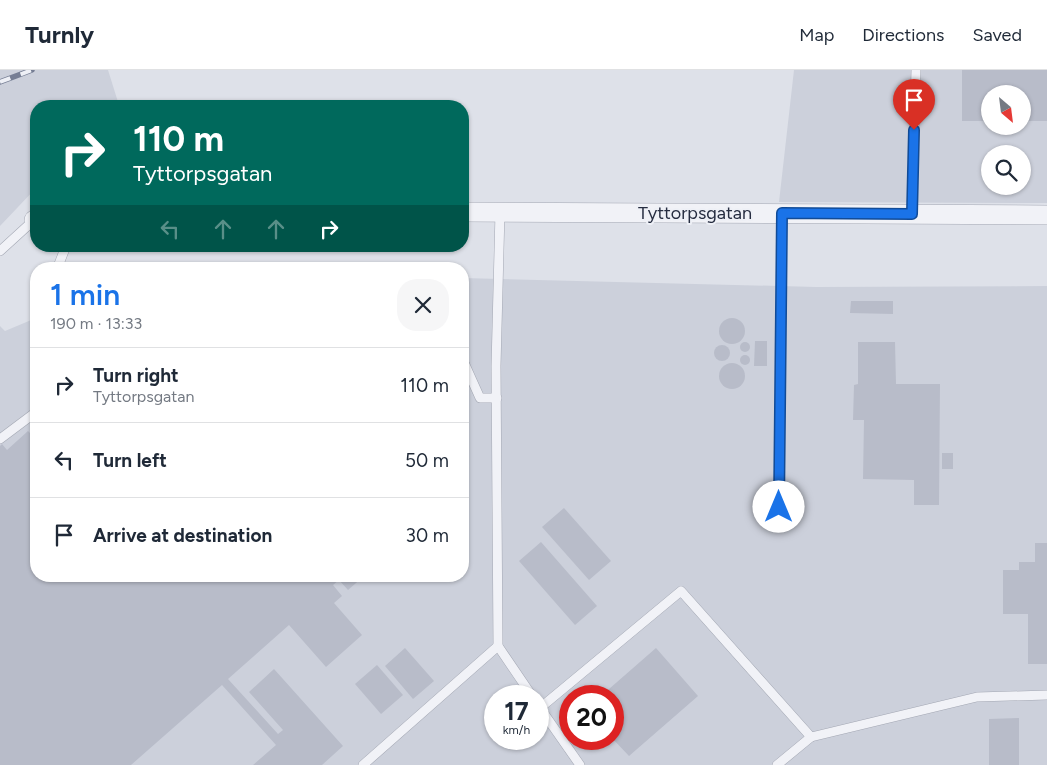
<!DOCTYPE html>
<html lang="en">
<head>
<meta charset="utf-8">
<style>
	:root { --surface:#fff; --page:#f6f6f7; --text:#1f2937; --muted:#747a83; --line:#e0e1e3; --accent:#1a73e8 }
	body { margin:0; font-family:Figtree,sans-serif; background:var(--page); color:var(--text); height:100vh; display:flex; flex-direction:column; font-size:19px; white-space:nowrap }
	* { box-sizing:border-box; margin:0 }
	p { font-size:16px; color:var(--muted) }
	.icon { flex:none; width:28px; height:28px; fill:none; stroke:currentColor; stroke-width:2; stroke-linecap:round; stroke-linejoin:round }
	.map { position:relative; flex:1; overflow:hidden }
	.panel { position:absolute; left:30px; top:192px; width:439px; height:320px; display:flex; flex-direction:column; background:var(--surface); border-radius:20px; box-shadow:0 1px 4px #0004 }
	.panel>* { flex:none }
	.banner { position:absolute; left:30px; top:30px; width:439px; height:152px; border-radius:20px; box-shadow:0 1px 4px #0004; background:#00695c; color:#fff; overflow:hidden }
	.needle { width:32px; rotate:152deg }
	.controls { position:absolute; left:981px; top:15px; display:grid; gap:10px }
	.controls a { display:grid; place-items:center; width:50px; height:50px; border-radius:50%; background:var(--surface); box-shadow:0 1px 4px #0004; font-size:25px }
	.speed { position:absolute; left:484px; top:615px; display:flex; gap:10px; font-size:25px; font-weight:700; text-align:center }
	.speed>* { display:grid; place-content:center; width:65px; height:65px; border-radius:50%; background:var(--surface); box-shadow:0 1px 4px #0004; line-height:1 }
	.speed small { font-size:12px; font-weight:400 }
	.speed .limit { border:8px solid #d22; background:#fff; color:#111 }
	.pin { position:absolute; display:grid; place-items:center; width:42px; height:42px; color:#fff; margin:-51px -21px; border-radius:50% 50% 50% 0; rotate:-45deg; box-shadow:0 0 5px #0007 }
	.pin .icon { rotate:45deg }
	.me { position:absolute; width:55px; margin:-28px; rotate:0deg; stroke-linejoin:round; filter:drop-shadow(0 0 4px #0008) }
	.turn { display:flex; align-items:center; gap:18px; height:105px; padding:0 20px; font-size:22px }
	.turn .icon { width:65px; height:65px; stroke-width:2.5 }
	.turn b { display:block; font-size:35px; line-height:42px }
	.lanes { display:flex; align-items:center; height:48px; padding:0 20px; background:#0003; justify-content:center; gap:25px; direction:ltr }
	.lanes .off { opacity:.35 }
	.round { display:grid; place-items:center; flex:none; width:52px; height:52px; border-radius:20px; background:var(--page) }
	.headline { display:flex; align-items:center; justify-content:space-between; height:85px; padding:0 20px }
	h1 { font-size:30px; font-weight:600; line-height:38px; color:var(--accent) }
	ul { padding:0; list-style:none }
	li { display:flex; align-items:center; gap:15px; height:75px; padding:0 20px; border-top:1px solid var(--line) }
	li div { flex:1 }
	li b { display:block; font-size:19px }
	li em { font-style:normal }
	header { display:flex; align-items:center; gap:30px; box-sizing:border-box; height:70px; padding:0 25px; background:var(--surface); border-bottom:1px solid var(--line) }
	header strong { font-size:24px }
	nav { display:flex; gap:28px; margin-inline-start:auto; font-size:18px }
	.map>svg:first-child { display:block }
</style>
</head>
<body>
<header>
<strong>Turnly</strong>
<nav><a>Map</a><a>Directions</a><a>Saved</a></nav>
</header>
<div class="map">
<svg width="1047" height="695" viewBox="0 0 1047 695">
	<rect width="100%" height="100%" fill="#dee1e9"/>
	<g fill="#ccd0db" fill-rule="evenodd">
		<polygon points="0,0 108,0 118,32 114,36 36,36 36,118 0,156"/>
		<path d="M794,0h253v133l-268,-1zM990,24h32v32h-32zM990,84h32v32h-32z"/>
		<path d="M463,208l353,9 231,-1v479h-1047v-439l5,5 31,-13v258h426zM495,626h43v43h-43zM570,626h42v43h-42z"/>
	</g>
	<g fill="#b8bcc9">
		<polygon points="962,0 1047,0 1047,51 1022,51 1022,24 990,24 990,51 962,51"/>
		<polygon points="851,231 893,231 893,244 850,243"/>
		<circle cx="732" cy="261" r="13"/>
		<polygon points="755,271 767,271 767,296 754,296"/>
		<polygon points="858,272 895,272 896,314 940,314 939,435 914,435 914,410 863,409 864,350 853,350 854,315 858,314"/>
		<circle cx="745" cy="277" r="5"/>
		<circle cx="722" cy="283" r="8"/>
		<circle cx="745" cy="290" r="5"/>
		<circle cx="732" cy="306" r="13"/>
		<polygon points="28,361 32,365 36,361 36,506 364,506 348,520 339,510 333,515 342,526 334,533 362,565 326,597 289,555 228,609 278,664 283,660 249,622 274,599 343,676 322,695 253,695 276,675 222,615 131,695 0,695 0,376 2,374 7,380"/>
		<rect x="942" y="383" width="11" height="16"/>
		<polygon points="564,438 611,491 589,510 542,457"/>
		<polygon points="541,472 597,536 575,555 519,491"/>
		<polygon points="1035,473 1047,473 1047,594 1028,594 1028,544 1003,544 1003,500 1019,500 1019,492 1035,492"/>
		<polygon points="405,578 434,611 413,629 385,596"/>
		<polygon points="656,578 698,626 629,686 612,668 612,626 601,626"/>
		<polygon points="377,595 403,625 381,644 355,614"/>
		<polygon points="1019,648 1019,695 989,695 989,649"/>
	</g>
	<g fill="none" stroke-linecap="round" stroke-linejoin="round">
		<g stroke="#a3a7b3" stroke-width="10">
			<g id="service">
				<polyline points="500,142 496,296 498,576 532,626"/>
				<polyline points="912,144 916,0"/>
				<polyline points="0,181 34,150"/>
				<polyline points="57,199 66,176"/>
				<polyline points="462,288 480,328 497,328"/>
				<polyline points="0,369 36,342"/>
				<polyline points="779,437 782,143"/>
				<polyline points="538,635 580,695"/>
				<polyline points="540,638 681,521 811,667 977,627 1047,625"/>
				<polyline points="363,695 498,576"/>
				<polyline points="777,695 811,667"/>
			</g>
		</g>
		<g stroke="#a3a7b3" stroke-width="20">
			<g id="minor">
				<polyline points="462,142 1047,145"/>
				<polyline points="34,150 36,149"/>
			</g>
		</g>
		<use href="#service" stroke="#f1f2f7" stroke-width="9"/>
		<use href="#minor" stroke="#f1f2f7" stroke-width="19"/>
		<g stroke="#767e94" stroke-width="5.5">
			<polyline id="rail" points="0,12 32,0"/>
		</g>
		<use href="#rail" stroke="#eef0f6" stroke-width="4" stroke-dasharray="11" stroke-linecap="butt"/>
	</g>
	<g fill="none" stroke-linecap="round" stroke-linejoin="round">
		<g stroke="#114b97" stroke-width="12">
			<polyline id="route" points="779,437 782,143 912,144 914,60"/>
		</g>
		<use href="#route" stroke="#1a73e8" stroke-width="9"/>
	</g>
	<g text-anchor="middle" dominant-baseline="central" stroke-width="4" stroke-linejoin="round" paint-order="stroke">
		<g font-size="18" fill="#262d41" stroke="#eef0f6">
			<text x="695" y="143">Tyttorpsgatan</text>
		</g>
	</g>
</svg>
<div class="controls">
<a><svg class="needle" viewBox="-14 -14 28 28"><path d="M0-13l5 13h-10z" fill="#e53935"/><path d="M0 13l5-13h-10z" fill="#747a83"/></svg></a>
<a><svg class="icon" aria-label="search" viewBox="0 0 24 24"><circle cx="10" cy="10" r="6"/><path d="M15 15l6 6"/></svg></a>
</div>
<div class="speed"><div>17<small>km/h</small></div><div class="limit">20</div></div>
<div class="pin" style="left:914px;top:60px;background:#d93025"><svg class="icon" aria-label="arrive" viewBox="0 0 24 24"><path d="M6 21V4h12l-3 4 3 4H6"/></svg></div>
<svg class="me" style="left:779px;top:437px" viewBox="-20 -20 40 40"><circle r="19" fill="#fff"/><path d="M0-13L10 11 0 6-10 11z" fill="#1a73e8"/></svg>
<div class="banner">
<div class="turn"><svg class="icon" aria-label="right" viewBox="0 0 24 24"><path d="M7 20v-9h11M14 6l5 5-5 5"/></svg><div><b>110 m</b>Tyttorpsgatan</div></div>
<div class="lanes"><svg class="icon off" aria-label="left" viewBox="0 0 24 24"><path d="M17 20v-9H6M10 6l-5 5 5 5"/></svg><svg class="icon off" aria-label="ahead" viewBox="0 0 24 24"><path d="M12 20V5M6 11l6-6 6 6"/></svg><svg class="icon off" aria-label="ahead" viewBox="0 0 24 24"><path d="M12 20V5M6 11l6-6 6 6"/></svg><svg class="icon" aria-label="right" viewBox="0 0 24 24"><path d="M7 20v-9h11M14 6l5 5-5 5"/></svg></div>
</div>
<section class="panel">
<div class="headline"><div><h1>1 min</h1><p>190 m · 13:33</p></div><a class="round"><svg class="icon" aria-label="close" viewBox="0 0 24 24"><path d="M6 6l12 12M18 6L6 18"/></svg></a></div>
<ul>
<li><svg class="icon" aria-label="right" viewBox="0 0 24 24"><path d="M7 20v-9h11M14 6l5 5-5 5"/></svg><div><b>Turn right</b><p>Tyttorpsgatan</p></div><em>110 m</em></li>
<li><svg class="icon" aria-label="left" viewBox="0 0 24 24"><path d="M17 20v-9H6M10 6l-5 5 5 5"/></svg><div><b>Turn left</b></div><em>50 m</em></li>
<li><svg class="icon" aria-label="arrive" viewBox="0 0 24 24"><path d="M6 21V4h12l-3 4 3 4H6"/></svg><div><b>Arrive at destination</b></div><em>30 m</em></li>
</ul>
</section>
</div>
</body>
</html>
